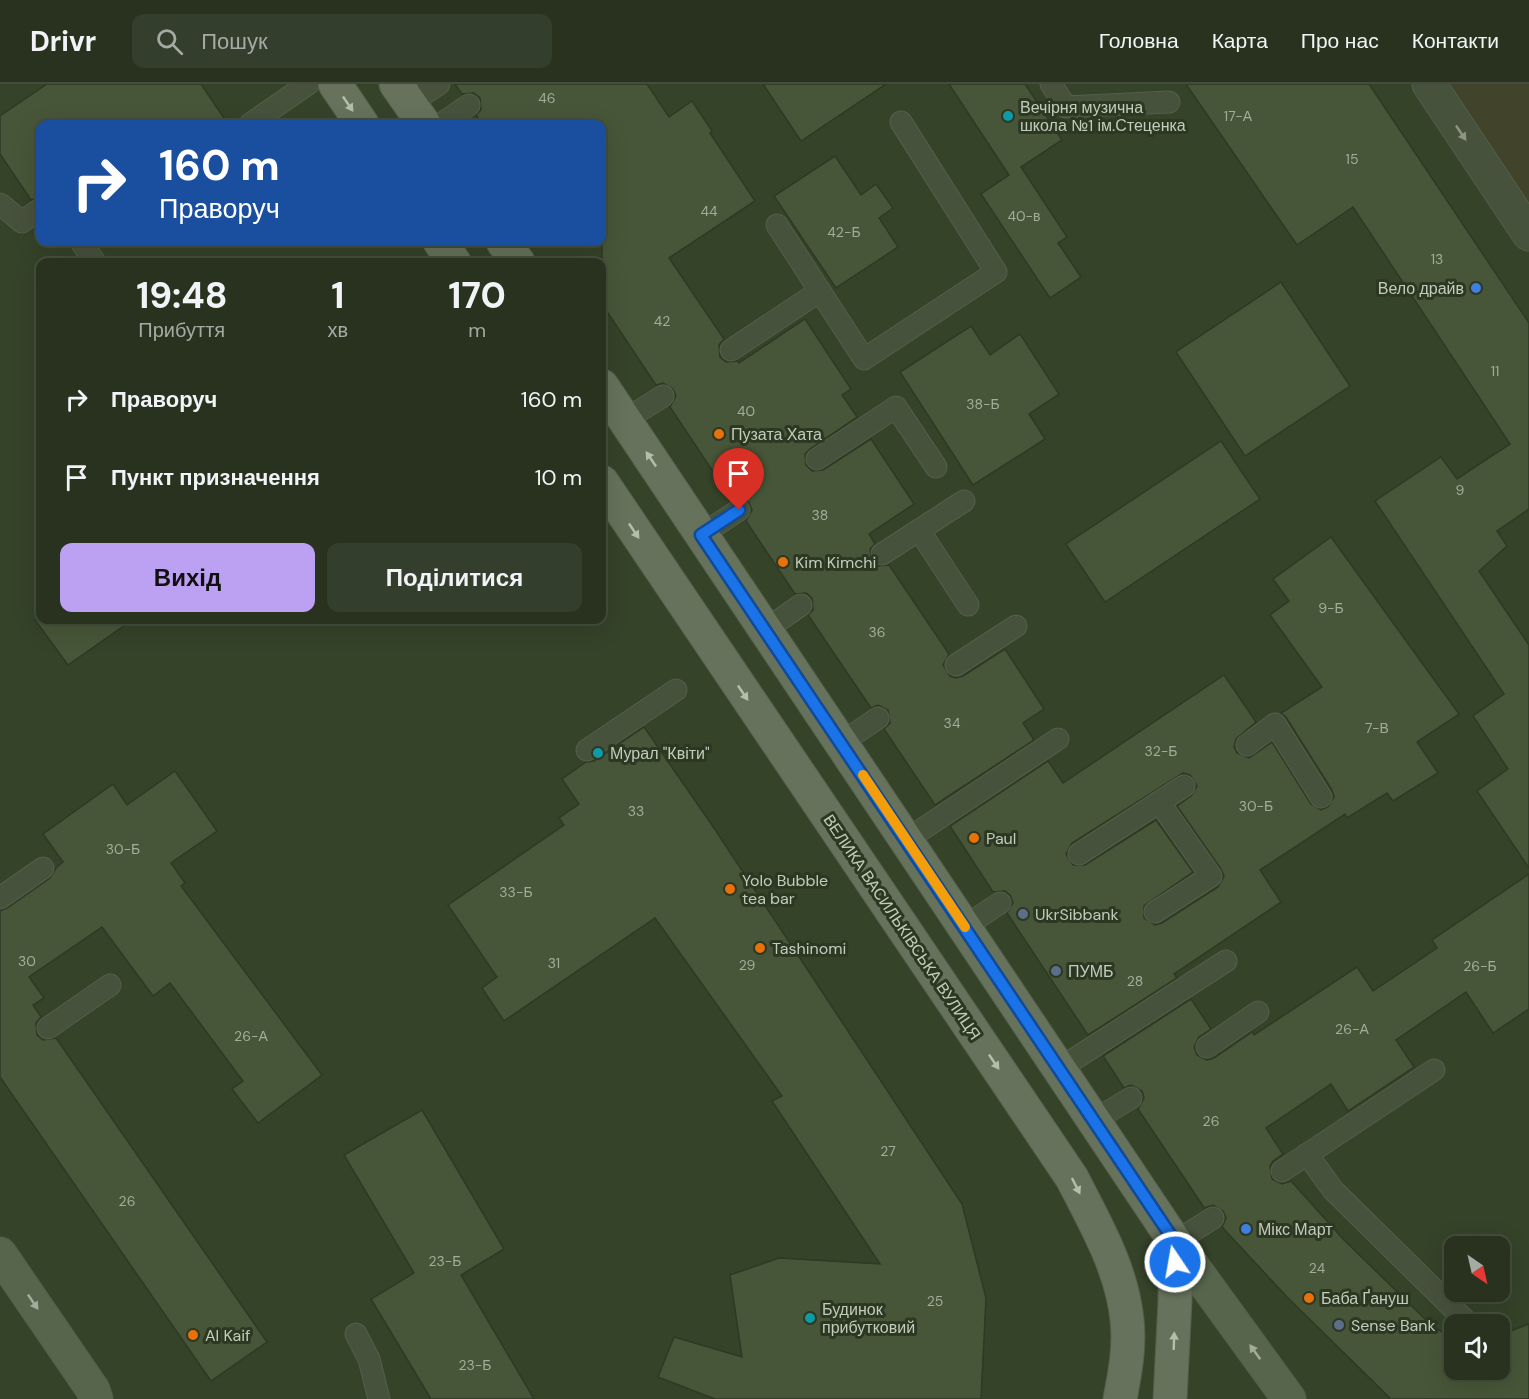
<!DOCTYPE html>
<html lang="uk">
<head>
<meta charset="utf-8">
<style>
	:root { --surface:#28321f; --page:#343e2c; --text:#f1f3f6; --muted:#a5aaa4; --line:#444d3d; --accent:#bca0f2 }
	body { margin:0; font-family:"DM Sans",sans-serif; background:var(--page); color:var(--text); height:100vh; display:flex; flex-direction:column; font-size:22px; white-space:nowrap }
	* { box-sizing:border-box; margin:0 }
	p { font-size:20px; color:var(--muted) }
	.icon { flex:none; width:33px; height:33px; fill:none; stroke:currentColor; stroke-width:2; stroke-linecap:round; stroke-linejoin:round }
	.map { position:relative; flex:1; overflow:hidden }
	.panel { position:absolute; left:36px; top:174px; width:570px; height:366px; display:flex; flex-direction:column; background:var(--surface); border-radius:12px; box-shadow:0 6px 24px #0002,0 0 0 2px var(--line) }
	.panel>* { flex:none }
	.guide { position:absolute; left:36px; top:36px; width:570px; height:126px; border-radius:12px; box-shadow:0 6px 24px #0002,0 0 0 2px var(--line); background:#1a4fa0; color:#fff; overflow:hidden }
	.needle { width:39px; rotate:146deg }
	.fabs { position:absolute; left:1444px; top:1152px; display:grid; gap:12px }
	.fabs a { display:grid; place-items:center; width:66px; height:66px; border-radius:12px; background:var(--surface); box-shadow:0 6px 24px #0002,0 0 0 2px var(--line); font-size:30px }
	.pin { position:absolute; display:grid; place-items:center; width:51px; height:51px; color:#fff; margin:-62px -26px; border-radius:50% 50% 50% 0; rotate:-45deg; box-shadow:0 0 6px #0007 }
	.pin .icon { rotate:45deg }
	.me { position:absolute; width:66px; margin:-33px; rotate:348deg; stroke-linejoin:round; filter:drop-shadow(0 0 4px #0008) }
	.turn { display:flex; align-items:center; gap:21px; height:126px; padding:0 24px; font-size:27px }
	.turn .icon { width:78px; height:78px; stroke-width:2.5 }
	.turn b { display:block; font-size:42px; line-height:51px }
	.eta { display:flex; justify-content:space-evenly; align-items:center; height:102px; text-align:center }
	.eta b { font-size:36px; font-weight:700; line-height:42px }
	.button { display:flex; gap:12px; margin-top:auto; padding:12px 24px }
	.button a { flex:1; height:69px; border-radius:12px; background:var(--accent); color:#111; font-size:24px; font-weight:700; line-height:69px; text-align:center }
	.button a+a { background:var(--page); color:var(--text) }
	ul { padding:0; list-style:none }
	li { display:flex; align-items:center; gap:18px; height:78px; padding:0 24px }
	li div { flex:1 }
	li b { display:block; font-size:22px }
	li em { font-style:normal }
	header { display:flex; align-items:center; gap:36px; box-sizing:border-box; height:84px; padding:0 30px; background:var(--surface); border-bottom:2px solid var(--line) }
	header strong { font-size:28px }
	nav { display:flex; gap:33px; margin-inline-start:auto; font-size:21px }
	.search { width:420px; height:54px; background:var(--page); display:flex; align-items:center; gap:15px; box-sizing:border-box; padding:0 21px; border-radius:12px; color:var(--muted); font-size:22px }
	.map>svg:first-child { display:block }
</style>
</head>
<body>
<header>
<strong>Drivr</strong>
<div class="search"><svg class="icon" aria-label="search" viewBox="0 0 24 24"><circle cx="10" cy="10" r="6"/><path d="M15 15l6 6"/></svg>Пошук</div>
<nav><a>Головна</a><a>Карта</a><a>Про нас</a><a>Контакти</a></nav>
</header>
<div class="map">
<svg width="1529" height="1315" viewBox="0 0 1529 1315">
	<rect width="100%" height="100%" fill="#354329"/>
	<polygon fill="#42432b" points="1429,0 1529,0 1529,150"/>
	<g fill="#475638" stroke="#2e3a24" stroke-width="1.5" fill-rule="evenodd">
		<polygon points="47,0 201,0 228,40 40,40 40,113 31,116 0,70 0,32"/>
		<polygon points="455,0 647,0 669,33 692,17 712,47 710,49 755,117 669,174 724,255 719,261 720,273 726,278 738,277 739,279 805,235 851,305 842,311 857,333 810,365 805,370 806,381 812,387 823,386 871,355 914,420 869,450 875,460 870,465 871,476 877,482 889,481 949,570 943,581 950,592 956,594 963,592 1005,565 1044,625 1023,639 1034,656 935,721 884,645 890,639 888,626 878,621 871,624 808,531 813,526 812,514 806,509 795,510 746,437 752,426 749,419 739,413 732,416 670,323 676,312 673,305 663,299 656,301 602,220 602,40 482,40 476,31 481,26 480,14 474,9 462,10"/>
		<polygon points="763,0 886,0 801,57"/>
		<polygon points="949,0 1025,0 1062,56 1021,83 1067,153 1058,159 1081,193 1050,214 981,110 1009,91"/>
		<polygon points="1186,0 1369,0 1529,239 1529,425 1497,447 1507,462 1479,487 1529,561 1529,784 1477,707 1508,685 1473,632 1504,610 1375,417 1441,373 1457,395 1510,360 1353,123 1297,161"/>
		<polygon points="835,72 861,111 876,100 893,124 879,134 898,163 836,204 774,112"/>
		<polygon points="1281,198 1350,302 1245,372 1176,268"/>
		<polygon points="971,242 990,271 1020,250 1059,310 1029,330 1045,355 973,401 900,288"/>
		<polygon points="1221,357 1260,415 1105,518 1066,460"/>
		<path d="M1331,453l128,177 -42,28 21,31 -45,28 -6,-8 -40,25 -2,-4 -85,56 21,32 -107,72 3,4 -89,57 -81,-122 6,-10 -3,-8 -5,-4 -12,1 -43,-66 98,-65 15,22 161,-108 32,47 -20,17 -2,8 3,6 12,5 23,-16 39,62 10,6 7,-3 6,-10 -2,-7 -46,-73 -5,-4 41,-26 -52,-72 19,-14 -16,-22zM1183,689l7,2 7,11 -6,10 -14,10 44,63 3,7 -6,11 -56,36 -7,2 -11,-7v-12l49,-34 -37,-52 -71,45h-12l-7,-11 6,-11z"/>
		<polygon points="35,536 132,536 68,581"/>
		<polygon points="644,643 714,744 962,1120 986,1214 981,1315 715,1315 658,1293 674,1253 742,1273 730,1191 779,1174 880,1180 772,1017 782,1012 655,834 504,937 482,904 497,893 448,821 564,741 559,734 579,720 562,695 586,678 594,677"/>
		<polygon points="175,687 217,747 171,779 185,799 181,802 322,991 258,1039 232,1005 243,997 170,899 153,912 102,843 29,893 44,914 33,921 41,933 36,939 37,951 43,956 56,954 267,1258 211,1297 0,993 0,827 7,824 50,794 56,784 63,778 43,750 113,700 127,721"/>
		<polygon points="1529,790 1529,925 1493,949 1466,908 1396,956 1414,983 1348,1027 1331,1000 1266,1044 1283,1070 1273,1077 1270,1082 1272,1095 1282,1100 1291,1097 1343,1155 1427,1237 1455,1258 1455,1286 1491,1286 1500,1292 1500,1251 1529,1240 1529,1315 1391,1315 1287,1213 1222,1143 1226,1134 1223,1127 1213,1121 1204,1124 1203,1122 1138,1025 1144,1014 1142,1007 1131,1001 1124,1004 1103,972 1191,915 1211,945 1199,953 1194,963 1197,971 1207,976 1214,974 1252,948 1254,951 1357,883 1373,907 1437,864 1432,856"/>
		<polygon points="422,1026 504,1165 461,1191 534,1315 431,1315 371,1215 414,1189 344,1071"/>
	</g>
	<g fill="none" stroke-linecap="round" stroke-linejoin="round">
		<g stroke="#535f4a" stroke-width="23">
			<g id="service">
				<polyline points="1051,0 1066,23 1169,18"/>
				<polyline points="409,20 439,0"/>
				<polyline points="250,40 308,0"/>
				<polyline points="441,40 469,21"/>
				<polyline points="0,120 22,138 40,125"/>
				<polyline points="777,141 864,275 996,188 901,38"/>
				<polyline points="81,158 95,178"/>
				<polyline points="731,266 820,207"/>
				<polyline points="625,336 663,312"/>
				<polyline points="817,375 896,323 936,383"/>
				<polyline points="919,446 968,521"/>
				<polyline points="701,451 739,426"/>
				<polyline points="882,470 964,417"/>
				<polyline points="765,546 801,521"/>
				<polyline points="956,581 1016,542"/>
				<polyline points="841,659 878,634"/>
				<polyline points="1247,661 1275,640 1321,713"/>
				<polyline points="587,666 676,606"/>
				<polyline points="906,756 1058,655"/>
				<polyline points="1079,770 1184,702"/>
				<polyline points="0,814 43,784"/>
				<polyline points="1155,828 1211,792 1159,718"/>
				<polyline points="964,843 1000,819"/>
				<polyline points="48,944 110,901"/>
				<polyline points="1207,963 1258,928"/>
				<polyline points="1059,985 1226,877"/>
				<polyline points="1093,1037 1131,1014"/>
				<polyline points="1307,1070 1333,1106 1467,1238"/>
				<polyline points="1282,1087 1434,986"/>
				<polyline points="1175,1158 1213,1134"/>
				<polyline points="356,1250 369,1275 379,1315"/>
			</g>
		</g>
		<g stroke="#535f4a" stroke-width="35">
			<polyline id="tertiary" points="1429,0 1529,150"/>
		</g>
		<g stroke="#535f4a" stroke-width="35">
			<g id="secondary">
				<polyline points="1175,1158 1289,1315"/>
				<polyline points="0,1170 93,1306 96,1315"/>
			</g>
		</g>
		<g stroke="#535f4a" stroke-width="35">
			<g id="primary">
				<polyline points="335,0 362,40"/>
				<polyline points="396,0 424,40"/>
				<polyline points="440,158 454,178"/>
				<polyline points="503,158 518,178"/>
				<polyline points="602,302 1175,1158 1175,1217 1170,1315"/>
				<path d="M602,398l470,696c23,45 50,91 55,142 3,27 -2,53 -7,79"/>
			</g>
		</g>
		<use href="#service" stroke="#47523d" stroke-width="21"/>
		<use href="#tertiary" stroke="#47523d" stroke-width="33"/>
		<use href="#secondary" stroke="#56654c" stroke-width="33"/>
		<use href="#primary" stroke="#66725c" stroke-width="33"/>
	</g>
	<defs><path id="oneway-solid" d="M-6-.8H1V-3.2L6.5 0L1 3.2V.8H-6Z" transform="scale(1.5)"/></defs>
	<g fill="#b4bead">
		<use href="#oneway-solid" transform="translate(348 20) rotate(56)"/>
		<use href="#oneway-solid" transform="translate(651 375) rotate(-124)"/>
		<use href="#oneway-solid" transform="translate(634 447) rotate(56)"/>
		<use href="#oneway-solid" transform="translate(743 609) rotate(56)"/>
		<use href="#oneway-solid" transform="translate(994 978) rotate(56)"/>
		<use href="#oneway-solid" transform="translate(1076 1102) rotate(63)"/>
		<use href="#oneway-solid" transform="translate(1174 1257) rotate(-88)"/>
	</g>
	<use fill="#8b9582" href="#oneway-solid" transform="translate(1461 49) rotate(56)"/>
	<g fill="#a2ad9a">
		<use href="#oneway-solid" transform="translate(33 1218) rotate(56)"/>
		<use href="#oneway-solid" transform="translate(1255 1268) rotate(-126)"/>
	</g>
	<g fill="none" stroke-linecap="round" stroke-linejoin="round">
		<g stroke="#114b97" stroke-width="15">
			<polyline id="route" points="739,426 701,451 1175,1158 1175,1178"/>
		</g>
		<use href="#route" stroke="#1a73e8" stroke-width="10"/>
		<polyline stroke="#f59e0b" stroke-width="10" points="863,691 965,843"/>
	</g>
	<g fill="#0f9aa8" stroke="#2c3822" stroke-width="2">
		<circle cx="1008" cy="32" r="6"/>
		<circle cx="598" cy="669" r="6"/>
		<circle cx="810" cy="1234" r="6"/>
	</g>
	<g fill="#3f7fe0" stroke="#2c3822" stroke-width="2">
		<circle cx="1476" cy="204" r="6"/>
		<circle cx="1246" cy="1145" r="6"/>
	</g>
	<g fill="#e8710a" stroke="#2c3822" stroke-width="2">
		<circle cx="719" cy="350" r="6"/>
		<circle cx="783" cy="478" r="6"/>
		<circle cx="974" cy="754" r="6"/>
		<circle cx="730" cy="805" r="6"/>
		<circle cx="760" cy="864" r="6"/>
		<circle cx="1309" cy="1214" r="6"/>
		<circle cx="193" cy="1251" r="6"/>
	</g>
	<g fill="#5c6f8a" stroke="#2c3822" stroke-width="2">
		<circle cx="1023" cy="830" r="6"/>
		<circle cx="1056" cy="887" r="6"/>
		<circle cx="1339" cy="1241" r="6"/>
	</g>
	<g text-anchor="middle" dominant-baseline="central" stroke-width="6" stroke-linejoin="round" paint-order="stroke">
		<g font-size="14" fill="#a2ad99">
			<text x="547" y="14">46</text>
			<text x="1238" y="32">17-А</text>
			<text x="1352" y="75">15</text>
			<text x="709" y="127">44</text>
			<text x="1024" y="132">40-в</text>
			<text x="844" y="148">42-Б</text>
			<text x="1437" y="175">13</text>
			<text x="662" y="237">42</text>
			<text x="1495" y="287">11</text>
			<text x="983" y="320">38-Б</text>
			<text x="746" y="327">40</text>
			<text x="1460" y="406">9</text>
			<text x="820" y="431">38</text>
			<text x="1331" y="524">9-Б</text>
			<text x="877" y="548">36</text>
			<text x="952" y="639">34</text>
			<text x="1377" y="644">7-В</text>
			<text x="1161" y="667">32-Б</text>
			<text x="1256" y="722">30-Б</text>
			<text x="636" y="727">33</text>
			<text x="123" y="765">30-Б</text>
			<text x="516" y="808">33-Б</text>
			<text x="27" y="877">30</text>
			<text x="554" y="879">31</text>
			<text x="747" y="881">29</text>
			<text x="1480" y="882">26-Б</text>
			<text x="1135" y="897">28</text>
			<text x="1352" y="945">26-А</text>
			<text x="251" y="952">26-А</text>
			<text x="1211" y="1037">26</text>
			<text x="888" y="1067">27</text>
			<text x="127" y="1117">26</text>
			<text x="445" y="1177">23-Б</text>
			<text x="1317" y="1184">24</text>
			<text x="935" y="1217">25</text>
			<text x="475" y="1281">23-Б</text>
		</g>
		<g font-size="16" fill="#c2ccbb" stroke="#2c3822" text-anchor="start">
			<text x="1020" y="23">Вечірня музична<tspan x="1020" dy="18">школа №1 ім.Стеценка</tspan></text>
			<text x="1464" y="204" text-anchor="end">Вело драйв</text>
			<text x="731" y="350">Пузата Хата</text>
			<text x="795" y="478">Kim Kimchi</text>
			<text x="610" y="669">Мурал "Квіти"</text>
			<text x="986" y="754">Paul</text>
			<text x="742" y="796">Yolo Bubble<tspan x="742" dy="18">tea bar</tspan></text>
			<text x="1035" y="830">UkrSibbank</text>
			<text x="772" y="864">Tashinomi</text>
			<text x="1068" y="887">ПУМБ</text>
			<text x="1258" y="1145">Мікс Март</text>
			<text x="1321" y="1214">Баба Ґануш</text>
			<text x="822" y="1225">Будинок<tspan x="822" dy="18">прибутковий</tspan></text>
			<text x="1351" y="1241">Sense Bank</text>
			<text x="205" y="1251">Al Kaif</text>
		</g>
		<g font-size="16" fill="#c2ccbb" stroke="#2c3822">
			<text transform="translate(902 843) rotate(56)">ВЕЛИКА ВАСИЛЬКІВСЬКА ВУЛИЦЯ</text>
		</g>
	</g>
</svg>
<div class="fabs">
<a><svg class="needle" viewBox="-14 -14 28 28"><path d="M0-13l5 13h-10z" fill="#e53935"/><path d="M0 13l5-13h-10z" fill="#a5aaa4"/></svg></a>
<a><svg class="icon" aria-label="sound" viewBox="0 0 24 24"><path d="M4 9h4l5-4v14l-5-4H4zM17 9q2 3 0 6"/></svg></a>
</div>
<div class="pin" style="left:739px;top:426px;background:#d93025"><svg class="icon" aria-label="arrive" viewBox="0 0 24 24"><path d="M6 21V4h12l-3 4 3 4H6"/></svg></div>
<svg class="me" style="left:1175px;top:1178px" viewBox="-20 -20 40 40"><circle r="17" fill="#1a73e8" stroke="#fff" stroke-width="3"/><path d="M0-11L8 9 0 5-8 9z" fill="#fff"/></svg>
<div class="guide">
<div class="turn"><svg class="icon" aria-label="right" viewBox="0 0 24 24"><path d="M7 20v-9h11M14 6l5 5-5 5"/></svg><div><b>160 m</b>Праворуч</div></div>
</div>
<section class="panel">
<div class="eta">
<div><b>19:48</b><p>Прибуття</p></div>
<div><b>1</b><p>хв</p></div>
<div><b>170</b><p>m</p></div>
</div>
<ul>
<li><svg class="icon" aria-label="right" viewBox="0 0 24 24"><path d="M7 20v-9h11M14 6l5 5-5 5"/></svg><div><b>Праворуч</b></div><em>160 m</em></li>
<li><svg class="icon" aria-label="arrive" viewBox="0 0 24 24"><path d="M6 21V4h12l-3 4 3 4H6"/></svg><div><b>Пункт призначення</b></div><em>10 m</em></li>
</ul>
<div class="button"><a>Вихід</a><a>Поділитися</a></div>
</section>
</div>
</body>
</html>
